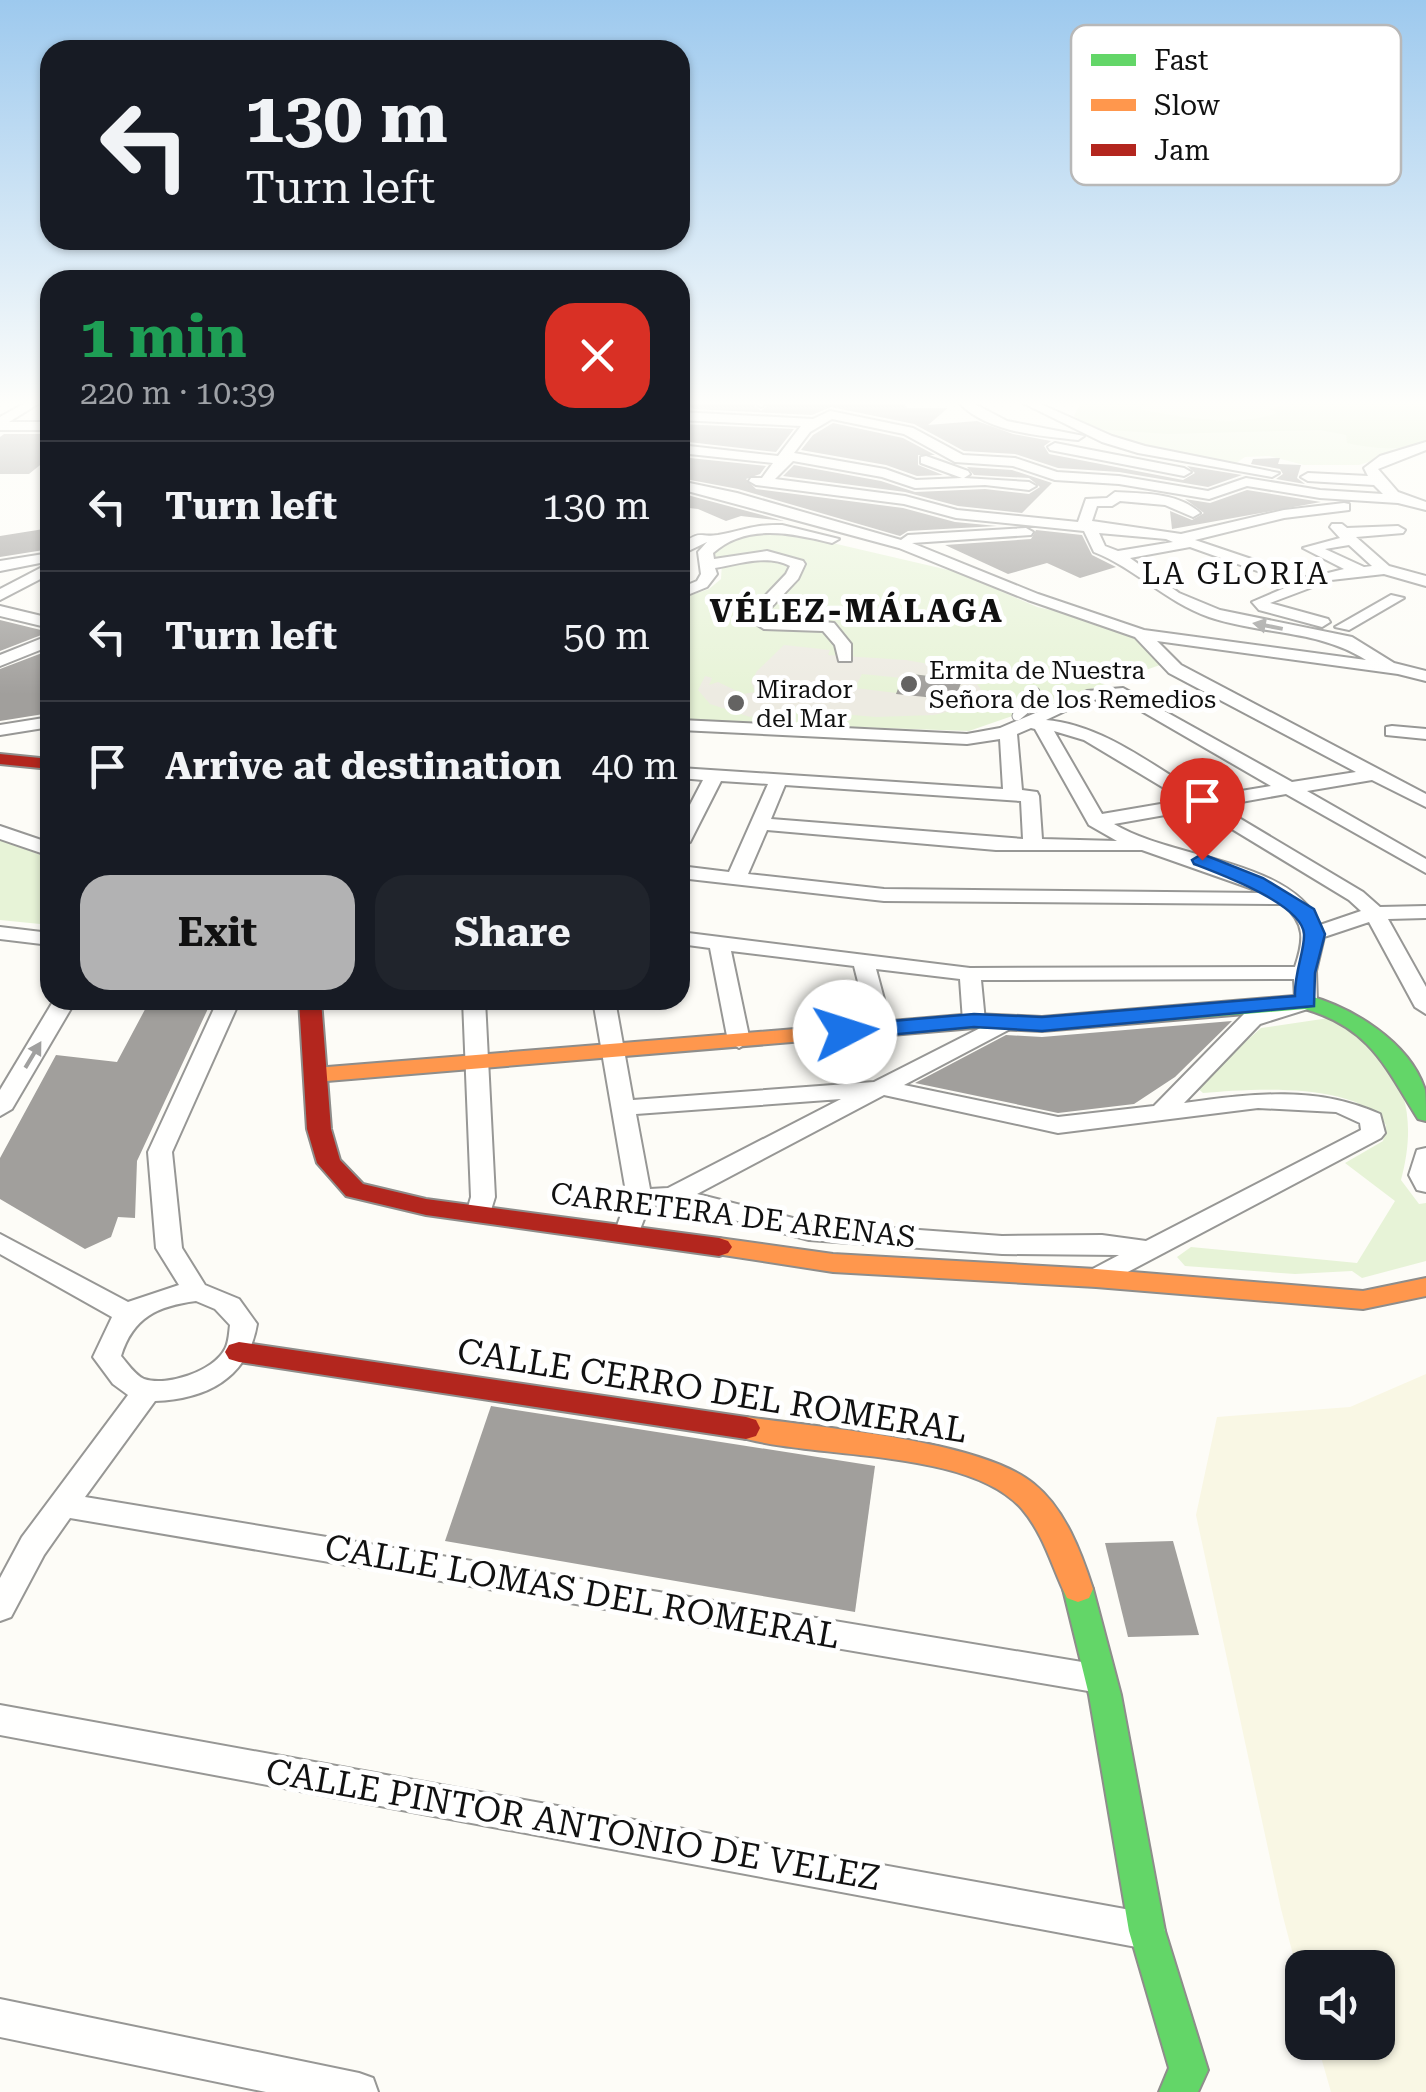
<!DOCTYPE html>
<html lang="en">
<head>
<meta charset="utf-8">
<style>
	:root { --surface:#171b24; --page:#20242c; --text:#f1f3f6; --muted:#9ea1a6; --line:#363941; --accent:#b2b2b3 }
	body { margin:0; font-family:"Roboto Serif",serif; background:var(--page); color:var(--text); height:100vh; display:flex; flex-direction:column; font-size:38px; white-space:nowrap }
	* { box-sizing:border-box; margin:0 }
	p { font-size:32px; color:var(--muted) }
	.icon { flex:none; width:55px; height:55px; fill:none; stroke:currentColor; stroke-width:2; stroke-linecap:round; stroke-linejoin:round }
	.map { position:relative; flex:1; overflow:hidden }
	.drawer { position:absolute; left:40px; top:270px; width:650px; height:740px; display:flex; flex-direction:column; background:var(--surface); border-radius:30px; box-shadow:0 2px 8px #0004 }
	.drawer>* { flex:none }
	.banner { position:absolute; left:40px; top:40px; width:650px; height:210px; border-radius:30px; box-shadow:0 2px 8px #0004; background:#171b24; color:var(--text); overflow:hidden }
	.tools { position:absolute; left:1285px; top:1950px; display:grid; gap:20px }
	.tools a { display:grid; place-items:center; width:110px; height:110px; border-radius:20px; background:var(--surface); box-shadow:0 2px 8px #0004; font-size:50px }
	.pin { position:absolute; display:grid; place-items:center; width:85px; height:85px; color:#fff; margin:-102px -42px; border-radius:50% 50% 50% 0; rotate:-45deg; box-shadow:0 0 10px #0007 }
	.pin .icon { rotate:45deg }
	.me { position:absolute; width:110px; margin:-55px; rotate:85deg; stroke-linejoin:round; filter:drop-shadow(0 0 8px #0008) }
	.turn { display:flex; align-items:center; gap:35px; height:210px; padding:0 40px; font-size:45px }
	.turn .icon { width:130px; height:130px; stroke-width:2.5 }
	.turn b { display:block; font-size:70px; line-height:85px }
	.round { display:grid; place-items:center; flex:none; width:105px; height:105px; border-radius:30px; background:var(--page) }
	.headline { display:flex; align-items:center; justify-content:space-between; height:170px; padding:0 40px }
	h1 { font-size:60px; font-weight:700; line-height:75px; color:#1e9e55 }
	.button { display:flex; gap:20px; margin-top:auto; padding:20px 40px }
	.button a { flex:1; height:115px; border-radius:30px; background:var(--accent); color:#111; font-size:40px; font-weight:700; line-height:115px; text-align:center }
	.button a+a { background:var(--page); color:var(--text) }
	ul { padding:0; list-style:none }
	li { display:flex; align-items:center; gap:30px; height:130px; padding:0 40px; border-top:2px solid var(--line) }
	li div { flex:1 }
	li b { display:block; font-size:38px }
	li em { font-style:normal }
	.map>svg:first-child { display:block }
</style>
</head>
<body>
<div class="map">
<svg width="1426" height="2092" viewBox="0 0 1426 2092">
	<rect width="100%" height="100%" fill="#fdfcf7"/>
	<polygon fill="#f9f7e4" points="1426,1374 1426,2092 1331,2092 1317,2043 1378,2042 1378,1968 1302,1968 1302,1989 1281,1909 1196,1515 1217,1417 1350,1407"/>
	<g fill="#e7f3d7">
		<path d="M1081,402h345v41l-67,22h-55l-35,-9 -24,1 -9,6c-58,-7 -112,-15 -162,-47z"/>
		<polygon points="753,533 798,535 957,572 1037,607 1074,615 1138,638 1163,664 969,731 680,721 680,599 709,589 721,579 722,563 713,553 722,542"/>
		<polygon points="0,839 50,859 50,925 0,920"/>
		<path d="M1329,1018c70,32 92,88 72,162l18,24 7,-1v58l-64,17 -10,-7 -57,3 -110,-8 -8,-9 14,-10 166,16 38,-62 -50,-38 38,-22 3,-16c-29,-44 -134,-36 -183,-32l-8,-7 66,-58z"/>
	</g>
	<path fill="#d8eac5" d="M1081,402h68v3l-10,4c39,8 101,19 138,4l-8,-4 23,-7h134v41c-28,8 -51,6 -79,0l-1,-8 -26,-5 -152,4 -73,-5 -21,-13z"/>
	<path fill="#edebe2" fill-rule="evenodd" d="M784,645l46,5 -2,5 78,5 45,8 19,7 16,21 -10,9 -42,10 -58,2 -71,-6 -6,-5 -49,11 -40,-13 -12,-14 7,-14 7,2 -3,7 9,-3 25,12 12,-2 -4,-10 6,-11zM905,673l56,7h1l-7,20 -100,-12 7,-14 40,4z"/>
	<g fill="#a19f9c">
		<polygon points="684,402 751,402 761,411 771,402 903,402 907,408 948,408 928,425 977,421 1013,434 1051,441 1044,446 1049,454 1183,480 1195,473 1187,466 1242,475 1208,487 1119,472 1058,468 1015,454 964,451 914,424 831,407 812,415 693,409"/>
		<polygon points="833,423 903,438 935,455 918,455 918,465 943,475 917,476 886,465 801,450 813,435"/>
		<polygon points="680,424 794,429 776,452 680,441"/>
		<polygon points="4,434 50,434 50,457 29,474 0,474 0,437"/>
		<polygon points="680,457 766,466 760,474 746,479 756,489 903,508 955,522 997,526 908,531 900,536 738,489 680,478"/>
		<polygon points="1280,458 1278,464 1301,465 1297,478 1305,484 1276,479 1283,474 1280,469 1251,464 1253,459"/>
		<polygon points="794,465 881,481 915,492 985,489 1029,494 1040,487 1029,478 974,475 967,467 1012,470 1052,483 1022,513 958,506 905,492 783,476"/>
		<polygon points="1247,490 1321,502 1172,529 1170,511 1192,520 1204,513 1185,499 1210,503"/>
		<polygon points="680,493 784,521 741,516 726,521 698,509 680,507"/>
		<polygon points="50,528 50,549 0,557 0,536"/>
		<polygon points="1036,530 1082,535 1092,555 1116,567 1080,578 1047,563 1008,574 945,545 1031,539"/>
		<polygon points="0,620 49,632 0,651"/>
		<polygon points="50,650 50,713 0,721 0,669"/>
		<polygon points="904,673 962,680 955,700 896,694"/>
		<polygon points="150,1000 212,1000 137,1161 135,1218 118,1217 111,1237 85,1249 0,1199 0,1158 56,1055 117,1062"/>
		<polygon points="1232,1021 1175,1077 1134,1104 1058,1113 915,1083 1006,1035 1042,1037"/>
		<polygon points="491,1406 875,1466 855,1612 445,1541"/>
		<polygon points="1173,1541 1199,1635 1128,1637 1105,1543"/>
	</g>
	<g fill="none" stroke-linecap="round" stroke-linejoin="round">
		<g stroke="#979795" stroke-width="11">
			<polyline id="lane" points="1017,716 1035,701 1035,692"/>
		</g>
		<g stroke="#979795" stroke-width="4">
			<g id="street">
				<polygon points="27,402 41,402 9,422 50,422 50,430 0,430 0,417"/>
				<polygon points="755,402 767,402 767,403 761,407"/>
				<path d="M958,402h13l36,19 77,15 -6,4c-41,-5 -90,-7 -120,-38z"/>
				<polygon points="1021,402 1036,402 1112,436 1145,446 1279,473 1272,477 1138,453 1102,442"/>
				<path d="M830,411l83,17 50,27 52,3 42,14 62,4 89,15 38,-13 74,12 63,4 -9,-9 -66,-4 -7,-4 7,-4 60,3 -4,-8 16,-12 46,-14v8l-48,19 20,23 28,10v8l-28,-7 -78,-5 -73,-12 -38,13 -90,-15 -64,-4 -42,-14 -58,-4 -51,-28 -72,-15 -22,13 -16,21 91,16 31,11 46,-2 -41,-15v-6l5,-1 42,15 2,3 -6,4 65,4 7,4 -7,4 -44,-5 -70,3 -33,-11 -89,-16 -18,18 130,17 52,14 121,12 8,-23 21,-1 8,-6c29,2 63,0 85,21l-7,4 -28,-12 -45,-4 -8,5h-15l-5,15 89,13 103,-24 60,-7 5,1v6l-65,8 -89,22 113,38 36,-9 -41,-21 37,-10 -10,-11 2,-3h10l5,4 51,-2 7,4 -2,3 -47,4 33,29 37,10v10l-42,-12 -53,6 -61,23 58,16 2,3 -8,5 -63,-17 -7,-8 42,-18 -104,-37 -60,11 49,35 41,17 132,27 42,26 32,8v10l-28,-7 -241,-33 24,24 245,129v13l-54,-27 -65,11 119,68v14l-140,-79 -67,12 144,86 17,15 46,-1v12l-38,1 38,68v27l-11,-7 -46,-85 -45,15 -8,34 1,31 -3,5 -54,17 -76,79c68,-9 131,-18 196,11l5,19 -4,5 -276,146h-18l-4,-6 4,-6 32,-17 -117,-1 -193,-14 -136,-36 -24,2 -13,34h-18l-4,-6 13,-36 -34,-198h22l18,100 241,-18 130,-66 8,2 3,5 -3,5 -108,57 154,32 96,-11 90,-92 51,-16 -1,-19 -313,1 4,41 -11,7 -11,-7 -3,-42 -84,-10 16,60 -11,7 -11,-7 -16,-63 -123,-15 19,90 -11,7 -11,-7 -18,-93 -30,-4v-12l290,36 325,-1c9,-27 11,-43 -12,-63l-399,-3 -204,-23v-12l49,6 39,-88 -47,-3 -31,61 -10,6v-24l23,-44 -23,-2v-10l323,21 -3,-50 -33,5 -287,-14v-10l287,14 33,-6 87,-37 36,-3 169,94 64,-10 -187,-99 -34,-36 -107,-37 -129,-52 -219,-59v-8l57,12 164,47 7,-5 118,-7 7,4 -2,3 -119,8 126,51 106,36 222,30c-49,-31 -104,-25 -157,-43 -43,-15 -74,-49 -115,-65l-10,-21 -128,-13 -52,-14 -148,-19 -7,-4 2,-3h11l11,-15 -93,-10v-8l98,11 23,-30 -121,-6v-8l133,7zM1099,533l67,6 7,3 -55,9 -13,-5zM1349,545l23,21 -8,1 -39,-18zM1108,697l11,1 152,88 -66,11c-49,-29 -101,-72 -159,-77l38,-18zM1031,728l4,1 54,96 28,16 -75,-2 -3,-43 -2,-4 -15,-2 -5,-56zM1054,731l30,9 100,60 -82,14zM785,785l236,16 2,38 -252,-20zM1199,809l150,91 12,11 -41,14c-28,-66 -150,-66 -206,-101zM767,830l229,20h146l122,43 -380,-4 -136,-15zM884,1095l174,38 200,-25 78,4 24,11 1,7 -215,111 -44,-6 -100,1 -193,-14 -112,-28zM841,1099l-173,89 -18,1 -14,-75z"/>
				<polygon points="1055,443 1184,468 1191,472 1184,476 1050,450 1048,447"/>
				<path d="M782,525l57,14 -7,4c-40,-10 -86,-20 -119,10l1,6 53,-8 36,10 2,3 -7,15 -35,37 71,7 17,21v17h-12l-4,-16 -12,-14 -59,-2 -19,-12 41,-43 4,-8c-23,-12 -51,-2 -75,2l2,6 -10,13 -27,11v-10l17,-7 4,-7 -3,-22 9,-10 -27,13v-10c24,-16 16,-7 38,-10 24,-4 36,-11 64,-10z"/>
				<polygon points="50,553 50,561 0,571 0,561"/>
				<polygon points="50,563 50,574 0,600 0,589"/>
				<polygon points="1391,595 1404,598 1349,630 1335,627"/>
				<polygon points="0,606 50,618 50,628 0,616"/>
				<polygon points="50,635 50,646 0,666 0,655"/>
				<polygon points="50,717 50,727 0,735 0,725"/>
				<polygon points="1392,726 1426,729 1426,739 1386,735 1386,727"/>
				<polygon points="0,826 50,843 50,856 0,839"/>
				<polygon points="0,927 50,933 50,945 0,939"/>
				<polygon points="54,1000 76,1000 12,1109 0,1116 0,1090"/>
				<path d="M218,1000h22l-68,152 10,96 23,37 34,14 18,25c-9,54 -50,75 -102,77l-70,96 1015,168 11,4 5,10 -5,10 -11,4 -1030,-175 -26,37 -33,62 -11,4v-43l22,-41 106,-142 -15,-11 -20,-27 19,-40 -112,-63v-20l128,68 51,-17 -23,-37 -8,-96zM196,1301l19,8 15,16c-1,7 -1,17 -5,24 -11,22 -58,38 -81,30 -9,-4 -17,-16 -23,-23 12,-39 37,-50 75,-55z"/>
				<polygon points="463,1000 485,1000 495,1197 488,1220 470,1220 466,1214 471,1197"/>
				<polygon points="1426,1148 1426,1192 1417,1190 1409,1175 1417,1150"/>
				<polygon points="0,1705 1147,1913 1160,1919 1165,1931 1160,1943 1147,1949 0,1735"/>
				<polygon points="0,1999 359,2073 373,2078 378,2092 266,2092 0,2037"/>
			</g>
		</g>
		<g stroke="#8e8d8b" stroke-width="4">
			<g id="fast">
				<path d="M1306,995c46,12 104,47 119,95 1,9 1,22 1,31l-8,-2c-33,-53 -48,-91 -113,-110l-263,22 -68,-3 -142,12 -11,-7 11,-7 142,-12 68,3z"/>
				<polygon points="1078,1576 1089,1580 1093,1589 1121,1695 1165,1931 1208,2070 1198,2092 1159,2092 1169,2068 1129,1931 1089,1695 1063,1589 1067,1580"/>
			</g>
		</g>
		<g stroke="#8e8d8b" stroke-width="4">
			<g id="slow">
				<polygon points="832,1026 840,1028 843,1033 840,1038 315,1082 304,1075 315,1068"/>
				<polygon points="719,1238 833,1254 1096,1269 1363,1291 1426,1278 1426,1296 1363,1309 1096,1287 833,1272 710,1253 706,1247 710,1241"/>
				<path d="M746,1417c70,10 236,23 288,67 31,25 47,68 59,105l-4,9 -11,4 -11,-4c-15,-30 -22,-62 -45,-89 -54,-62 -210,-49 -286,-73l-4,-8 4,-8z"/>
			</g>
		</g>
		<g stroke="#8e8d8b" stroke-width="4">
			<g id="jam">
				<polygon points="0,754 50,759 50,769 0,764"/>
				<polygon points="299,1000 321,1000 331,1129 340,1160 363,1184 426,1199 719,1238 728,1241 732,1247 728,1253 719,1256 426,1215 346,1196 317,1163 307,1129"/>
				<polygon points="239,1342 746,1417 756,1420 760,1428 756,1436 746,1439 239,1362 229,1359 225,1352 229,1345"/>
			</g>
		</g>
		<use href="#lane" stroke="#fffffe" stroke-width="9"/>
		<use href="#street" fill="#fffffe" fill-rule="evenodd"/>
		<use href="#fast" fill="#63d668" fill-rule="evenodd"/>
		<use href="#slow" fill="#ff974d" fill-rule="evenodd"/>
		<use href="#jam" fill="#b3261e" fill-rule="evenodd"/>
	</g>
	<defs><path id="oneway-solid" d="M-6-.8H1V-3.2L6.5 0L1 3.2V.8H-6Z" transform="scale(2.5)"/></defs>
	<g fill="#a0a09f">
		<use href="#oneway-solid" transform="translate(1268 626) rotate(-169)"/>
		<use href="#oneway-solid" transform="translate(33 1055) rotate(-59)"/>
	</g>
	<linearGradient id="sky" x2="0" y2="1"><stop stop-color="#9dc9ee"/><stop offset="0.58" stop-color="#fefefb"/><stop offset="1" stop-color="#fefefb" stop-opacity="0"/></linearGradient>
	<rect width="1426" height="695" fill="url(#sky)"/>
	<path fill="#1a73e8" stroke="#114b97" stroke-width="2.5" d="M1202,854l61,24 51,31 11,25 -10,39 -1,33 -272,25 -68,-4 -129,12 -11,-7 11,-7 129,-11 68,3 253,-21c-1,-23 10,-46 9,-62 -2,-30 -84,-60 -110,-70l-2,-4z"/>
	<g fill="#646362" stroke="#fff" stroke-width="4">
		<circle cx="909" cy="684" r="10"/>
		<circle cx="736" cy="703" r="10"/>
	</g>
	<g text-anchor="middle" dominant-baseline="central" stroke-width="10" stroke-linejoin="round" paint-order="stroke">
		<g font-size="25" fill="#111" stroke="#fff" text-anchor="start">
			<text x="929" y="670">Ermita de Nuestra<tspan x="929" dy="29">Señora de los Remedios</tspan></text>
			<text x="756" y="689">Mirador<tspan x="756" dy="29">del Mar</tspan></text>
		</g>
		<g font-size="30" letter-spacing="2.5" fill="#111" stroke="#fff">
			<text x="1236" y="573">LA GLORIA</text>
		</g>
		<g font-size="30" fill="#111" stroke="#fff">
			<text transform="translate(733 1215) rotate(7)">CARRETERA DE ARENAS</text>
		</g>
		<g font-size="32" font-weight="bold" letter-spacing="2.5" fill="#111" stroke="#fff">
			<text x="857" y="611">VÉLEZ-MÁLAGA</text>
		</g>
		<g font-size="35" fill="#111" stroke="#fff">
			<text transform="translate(712 1391) rotate(9)">CALLE CERRO DEL ROMERAL</text>
			<text transform="translate(582 1592) rotate(10)">CALLE LOMAS DEL ROMERAL</text>
			<text transform="translate(573 1825) rotate(10)">CALLE PINTOR ANTONIO DE VELEZ</text>
		</g>
	</g>
	<rect x="1071" y="25" width="330" height="160" rx="15" fill="#fff" stroke="#b8b8b8" stroke-width="2.5"/>
	<rect x="1091" y="54" width="45" height="12" fill="#63d668"/>
	<rect x="1091" y="99" width="45" height="12" fill="#ff974d"/>
	<rect x="1091" y="144" width="45" height="12" fill="#b3261e"/>
	<g font-size="28" fill="#111">
		<text x="1154" y="70">Fast</text>
		<text x="1154" y="115">Slow</text>
		<text x="1154" y="160">Jam</text>
	</g>
</svg>
<div class="tools">
<a><svg class="icon" aria-label="sound" viewBox="0 0 24 24"><path d="M4 9h4l5-4v14l-5-4H4zM17 9q2 3 0 6"/></svg></a>
</div>
<div class="pin" style="left:1202px;top:860px;background:#d93025"><svg class="icon" aria-label="arrive" viewBox="0 0 24 24"><path d="M6 21V4h12l-3 4 3 4H6"/></svg></div>
<svg class="me" style="left:845px;top:1032px" viewBox="-20 -20 40 40"><circle r="19" fill="#fff"/><path d="M0-13L10 11 0 6-10 11z" fill="#1a73e8"/></svg>
<div class="banner">
<div class="turn"><svg class="icon" aria-label="left" viewBox="0 0 24 24"><path d="M17 20v-9H6M10 6l-5 5 5 5"/></svg><div><b>130 m</b>Turn left</div></div>
</div>
<section class="drawer">
<div class="headline"><div><h1>1 min</h1><p>220 m · 10:39</p></div><a class="round" style="background:#d93025;color:#fff"><svg class="icon" aria-label="close" viewBox="0 0 24 24"><path d="M6 6l12 12M18 6L6 18"/></svg></a></div>
<ul>
<li><svg class="icon" aria-label="left" viewBox="0 0 24 24"><path d="M17 20v-9H6M10 6l-5 5 5 5"/></svg><div><b>Turn left</b></div><em>130 m</em></li>
<li><svg class="icon" aria-label="left" viewBox="0 0 24 24"><path d="M17 20v-9H6M10 6l-5 5 5 5"/></svg><div><b>Turn left</b></div><em>50 m</em></li>
<li><svg class="icon" aria-label="arrive" viewBox="0 0 24 24"><path d="M6 21V4h12l-3 4 3 4H6"/></svg><div><b>Arrive at destination</b></div><em>40 m</em></li>
</ul>
<div class="button"><a>Exit</a><a>Share</a></div>
</section>
</div>
</body>
</html>
